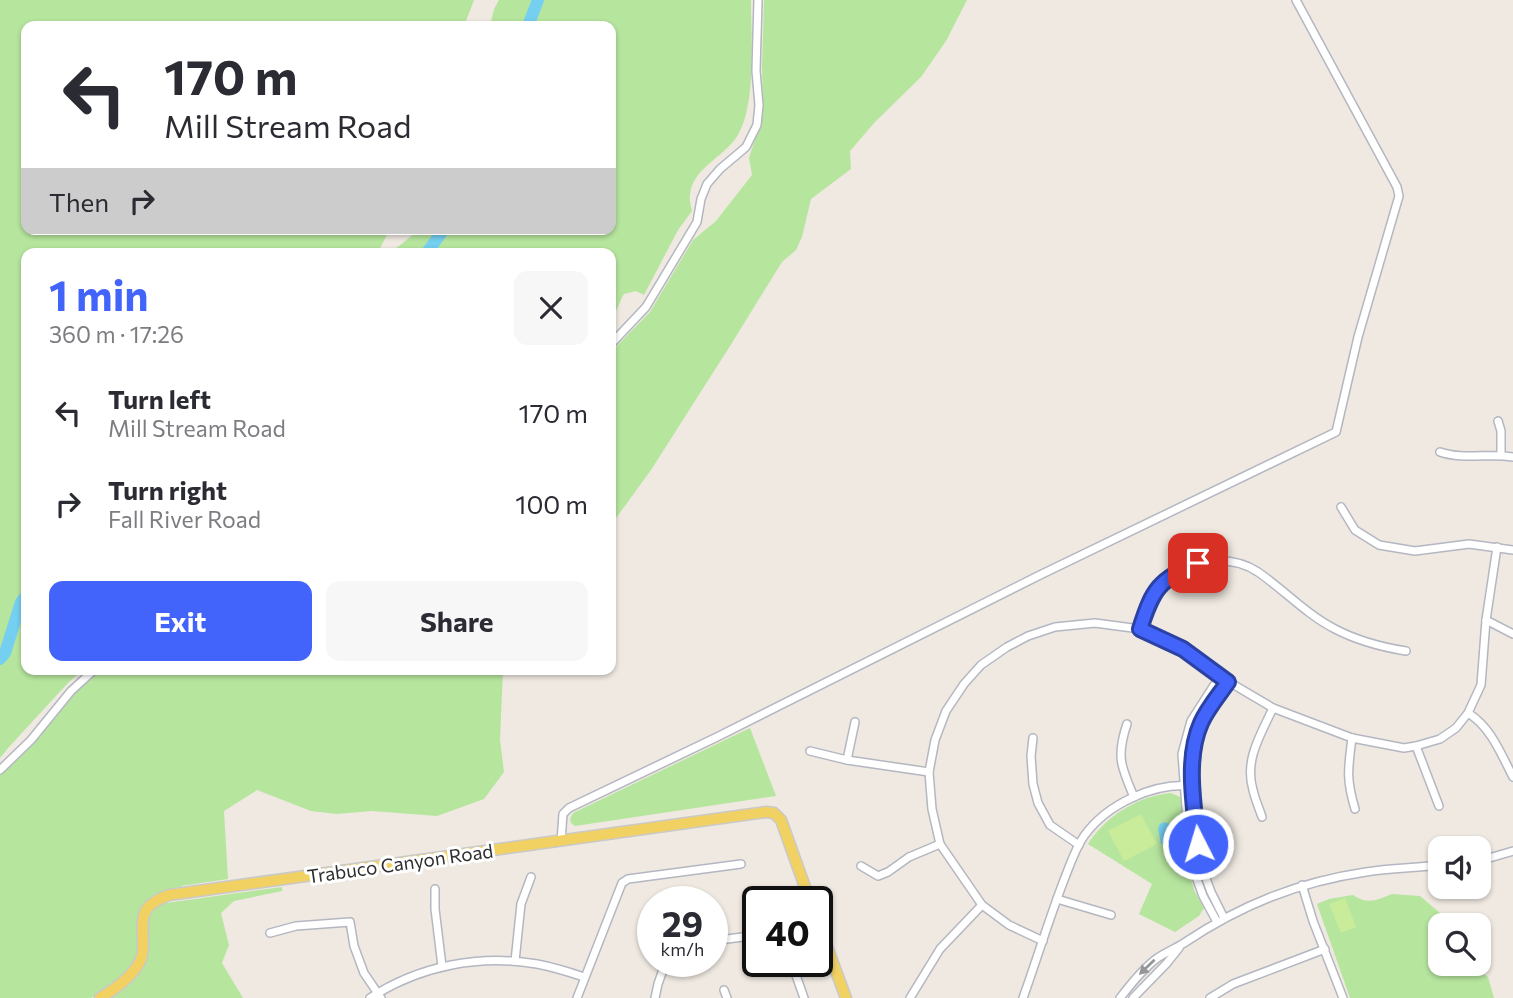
<!DOCTYPE html>
<html lang="en">
<head>
<meta charset="utf-8">
<style>
	:root { --surface:#fff; --page:#f7f7f7; --text:#2b2b33; --muted:#7c7c81; --accent:#4264fb }
	body { margin:0; font-family:Commissioner,sans-serif; background:var(--page); color:var(--text); height:100vh; display:flex; flex-direction:column; font-size:26px; white-space:nowrap }
	* { box-sizing:border-box; margin:0 }
	p { font-size:23px; color:var(--muted) }
	.icon { flex:none; width:38px; height:38px; fill:none; stroke:currentColor; stroke-width:2; stroke-linecap:round; stroke-linejoin:round }
	.map { position:relative; flex:1; overflow:hidden }
	.sheet { position:absolute; left:21px; top:248px; width:595px; height:427px; display:flex; flex-direction:column; background:var(--surface); border-radius:14px; box-shadow:0 2px 5px #0004 }
	.sheet>* { flex:none }
	.hud { position:absolute; left:21px; top:21px; width:595px; height:214px; border-radius:14px; box-shadow:0 2px 5px #0004; background:#fff; color:var(--text); overflow:hidden }
	.buttons { position:absolute; left:1428px; top:836px; display:grid; gap:14px }
	.buttons a { display:grid; place-items:center; width:63px; height:63px; border-radius:14px; background:var(--surface); box-shadow:0 2px 5px #0004; font-size:35px }
	.speed { position:absolute; left:637px; top:886px; display:flex; gap:14px; font-size:35px; font-weight:700; text-align:center }
	.speed>* { display:grid; place-content:center; width:91px; height:91px; border-radius:50%; background:var(--surface); box-shadow:0 2px 5px #0004; line-height:1 }
	.speed small { font-size:18px; font-weight:400 }
	.speed .limit { border:4px solid #111; border-radius:10px; background:#fff; color:#111 }
	.pin { position:absolute; display:grid; place-items:center; width:60px; height:60px; color:#fff; margin:-30px; border-radius:14px; box-shadow:0 4px 10px #0006 }
	.me { position:absolute; width:77px; margin:-38px; rotate:355deg; stroke-linejoin:round; filter:drop-shadow(0 0 5px #0008) }
	.turn { display:flex; align-items:center; gap:24px; height:147px; padding:0 28px; font-size:32px }
	.turn .icon { width:91px; height:91px; stroke-width:2.5 }
	.turn b { display:block; font-size:49px; line-height:60px }
	.then { display:flex; align-items:center; height:66px; padding:0 28px; background:#0003; gap:14px; font-size:26px }
	.round { display:grid; place-items:center; flex:none; width:74px; height:74px; border-radius:14px; background:var(--page) }
	.summary { display:flex; align-items:center; justify-content:space-between; height:119px; padding:0 28px }
	h1 { font-size:42px; font-weight:700; line-height:52px; color:var(--accent) }
	.cta { display:flex; gap:14px; margin-top:auto; padding:14px 28px }
	.cta a { flex:1; height:80px; border-radius:14px; background:var(--accent); color:#fff; font-size:28px; font-weight:700; line-height:80px; text-align:center }
	.cta a+a { background:var(--page); color:var(--text) }
	ul { padding:0; list-style:none }
	li { display:flex; align-items:center; gap:21px; height:91px; padding:0 28px }
	li div { flex:1 }
	li b { display:block; font-size:26px }
	li em { font-style:normal }
	.map>svg:first-child { display:block }
</style>
</head>
<body>
<div class="map">
<svg width="1513" height="998" viewBox="0 0 1513 998">
	<rect width="100%" height="100%" fill="#efe9e1"/>
	<g fill="#b6e59e">
		<polygon points="0,0 474,0 464,26 26,26 26,229 390,229 377,254 26,254 26,670 82,670 67,684 8,748 0,758"/>
		<path d="M499,0h252c0,36 6,108 -15,138 -13,19 -44,31 -46,57 -1,5 1,11 2,16l-14,19 -34,65 -8,-4 -12,3c-5,8 -6,17 -13,23v-63h-225l13,-8 21,-17h191v-203h-121l4,-17z"/>
		<polygon points="764,0 967,0 946,41 921,77 875,122 850,151 851,169 811,199 802,237 796,250 782,262 730,346 651,470 611,525 611,352 650,312 693,240 716,221 752,175 749,158 763,115 762,66"/>
		<path d="M101,670h402l-3,70 4,32 -20,27 -47,17 -65,-5 -35,3 -26,-3 -54,-21 -33,21 4,68 -47,7v4c-17,3 -40,7 -43,27 -1,9 2,18 2,27 -1,22 -29,47 -49,54h-91v-224l88,-94z"/>
		<polygon points="750,728 776,796 575,826 571,823 570,819 573,813"/>
		<path d="M1171,793l9,4 2,5v20l5,41 7,27 10,18 -5,8 -24,16 -36,-18 13,-30 -64,-40c18,-28 50,-48 83,-51z"/>
		<path d="M282,887v4l-48,10 -13,12 8,32 -7,18 21,35h-133l25,-23 12,-14 1,-41c2,-9 9,-14 18,-17z"/>
		<path d="M1392,894l28,2 20,17 9,13h-9v38h38l1,6 9,7 6,21h-144l-33,-94 12,-5 24,-4c15,10 24,5 39,-1z"/>
	</g>
	<g fill="#c9ec9a">
		<polygon points="1141,814 1157,844 1124,861 1108,831"/>
		<polygon points="1345,898 1356,927 1341,933 1329,904"/>
	</g>
	<polygon fill="#75cff0" points="1164,822 1179,827 1180,849 1168,850 1167,844 1161,844 1158,829 1160,824"/>
	<g fill="none" stroke-linecap="round" stroke-linejoin="round">
		<g stroke="#75cff0" stroke-width="12">
			<polyline points="528,26 538,0"/>
			<polyline points="426,254 444,229"/>
			<polyline points="0,659 5,653 21,602 26,596"/>
		</g>
		<g stroke="#b4b7c1" stroke-width="10">
			<g id="minor">
				<polyline points="611,344 646,307 697,222 701,199 707,184 720,169 746,147 757,125 759,105 756,71 758,0"/>
				<polyline points="1498,421 1501,431 1501,455"/>
				<path d="M1440,452c23,8 49,1 73,5"/>
				<polyline points="1341,507 1355,530 1379,545 1415,551 1469,544 1513,550"/>
				<polyline points="1486,620 1513,634"/>
				<path d="M1140,629c5,-16 9,-31 20,-43 23,-27 69,-33 98,-14 26,18 48,42 77,57 23,12 46,18 71,22"/>
				<path d="M1468,713c23,14 33,41 45,64"/>
				<path d="M1127,724c-11,32 -6,43 7,73"/>
				<polyline points="1033,738 1031,756 1033,784 1038,803 1050,825 1079,845"/>
				<path d="M1352,738c-4,31 -6,41 3,71"/>
				<polyline points="1416,746 1439,806"/>
				<polyline points="810,751 847,760 929,772"/>
				<polyline points="847,760 855,722"/>
				<polyline points="0,770 31,740 71,691 94,670"/>
				<path d="M1262,817c-3,-9 -7,-18 -9,-27 -9,-30 8,-56 20,-82"/>
				<polyline points="561,841 563,814 569,808 717,737 1040,575 1336,432 1358,337 1399,196 1397,187 1296,0"/>
				<polyline points="1479,861 1513,851"/>
				<polyline points="861,866 878,876 888,872 909,857 940,844"/>
				<polyline points="1302,885 1313,921 1343,998"/>
				<polyline points="435,889 435,909 442,966"/>
				<polyline points="1057,899 1111,915"/>
				<polyline points="1224,918 1211,892 1200,862 1193,786 1192,757 1201,723 1229,682"/>
				<polyline points="1217,922 1203,896 1190,860 1182,754 1191,721 1220,676"/>
				<polyline points="270,933 296,926 350,922 354,946 364,973 381,998"/>
				<polyline points="712,941 758,935"/>
				<polyline points="1043,941 1009,925 982,905 940,844 932,809 929,772 935,740 946,711 964,684 981,665 1007,647 1028,636 1055,627 1095,623 1140,629 1183,650 1229,682 1273,708 1352,738 1404,748 1416,746 1440,739 1456,728 1468,713 1481,685 1486,620 1497,547"/>
				<polyline points="515,961 521,904 531,877"/>
				<polyline points="791,961 804,998"/>
				<polyline points="724,990 727,998"/>
				<path d="M370,998c49,-32 109,-44 167,-34 16,3 32,8 47,13"/>
				<polyline points="577,998 622,883 628,879 741,864"/>
				<polyline points="655,998 658,984 666,961"/>
				<polyline points="910,998 940,949 982,905"/>
				<path d="M1023,998c14,-39 26,-79 41,-118 6,-15 11,-31 20,-44 23,-32 70,-54 109,-50"/>
				<path d="M1120,998c11,-14 22,-28 36,-39 8,-6 19,-10 28,-16 57,-38 114,-61 182,-71 24,-4 50,-4 74,-7"/>
				<polyline points="1133,998 1167,963 1179,948"/>
				<polyline points="1210,998 1233,984 1325,949"/>
			</g>
		</g>
		<g stroke="#c9c9c9" stroke-width="13">
			<g id="major">
				<polyline points="817,920 846,998"/>
				<path d="M100,998c15,-9 34,-22 41,-39 2,-5 2,-11 2,-16 -1,-28 -3,-37 26,-48l597,-83 8,1 7,7 29,81"/>
			</g>
		</g>
		<use href="#minor" stroke="#fff" stroke-width="7"/>
		<use href="#major" stroke="#f2d163" stroke-width="10"/>
	</g>
	<defs><path id="oneway-solid" d="M-6-.8H1V-3.2L6.5 0L1 3.2V.8H-6Z" transform="scale(1.75)"/></defs>
	<use fill="#969696" href="#oneway-solid" transform="translate(1147 967) rotate(136)"/>
	<g fill="none" stroke-linecap="round" stroke-linejoin="round">
		<g stroke="#2b41a3" stroke-width="18">
			<path id="route" d="M1198,563c-39,17 -45,25 -58,66l43,20 45,33c-9,13 -21,27 -27,41 -16,36 -7,83 -3,121"/>
		</g>
		<use href="#route" stroke="#4264fb" stroke-width="12"/>
	</g>
	<g text-anchor="middle" dominant-baseline="central" stroke-width="6" stroke-linejoin="round" paint-order="stroke">
		<g font-size="19" fill="#2e2e2e" stroke="#fff">
			<text transform="translate(400 863) rotate(-8)">Trabuco Canyon Road</text>
		</g>
	</g>
</svg>
<div class="buttons">
<a><svg class="icon" aria-label="sound" viewBox="0 0 24 24"><path d="M4 9h4l5-4v14l-5-4H4zM17 9q2 3 0 6"/></svg></a>
<a><svg class="icon" aria-label="search" viewBox="0 0 24 24"><circle cx="10" cy="10" r="6"/><path d="M15 15l6 6"/></svg></a>
</div>
<div class="speed"><div>29<small>km/h</small></div><div class="limit">40</div></div>
<div class="pin" style="left:1198px;top:563px;background:#d93025"><svg class="icon" aria-label="arrive" viewBox="0 0 24 24"><path d="M6 21V4h12l-3 4 3 4H6"/></svg></div>
<svg class="me" style="left:1198px;top:844px" viewBox="-20 -20 40 40"><circle r="17" fill="#4264fb" stroke="#fff" stroke-width="3"/><path d="M0-11L8 9 0 5-8 9z" fill="#fff"/></svg>
<div class="hud">
<div class="turn"><svg class="icon" aria-label="left" viewBox="0 0 24 24"><path d="M17 20v-9H6M10 6l-5 5 5 5"/></svg><div><b>170 m</b>Mill Stream Road</div></div>
<div class="then">Then<svg class="icon" aria-label="right" viewBox="0 0 24 24"><path d="M7 20v-9h11M14 6l5 5-5 5"/></svg></div>
</div>
<section class="sheet">
<div class="summary"><div><h1>1 min</h1><p>360 m · 17:26</p></div><a class="round"><svg class="icon" aria-label="close" viewBox="0 0 24 24"><path d="M6 6l12 12M18 6L6 18"/></svg></a></div>
<ul>
<li><svg class="icon" aria-label="left" viewBox="0 0 24 24"><path d="M17 20v-9H6M10 6l-5 5 5 5"/></svg><div><b>Turn left</b><p>Mill Stream Road</p></div><em>170 m</em></li>
<li><svg class="icon" aria-label="right" viewBox="0 0 24 24"><path d="M7 20v-9h11M14 6l5 5-5 5"/></svg><div><b>Turn right</b><p>Fall River Road</p></div><em>100 m</em></li>
</ul>
<div class="cta"><a>Exit</a><a>Share</a></div>
</section>
</div>
</body>
</html>
